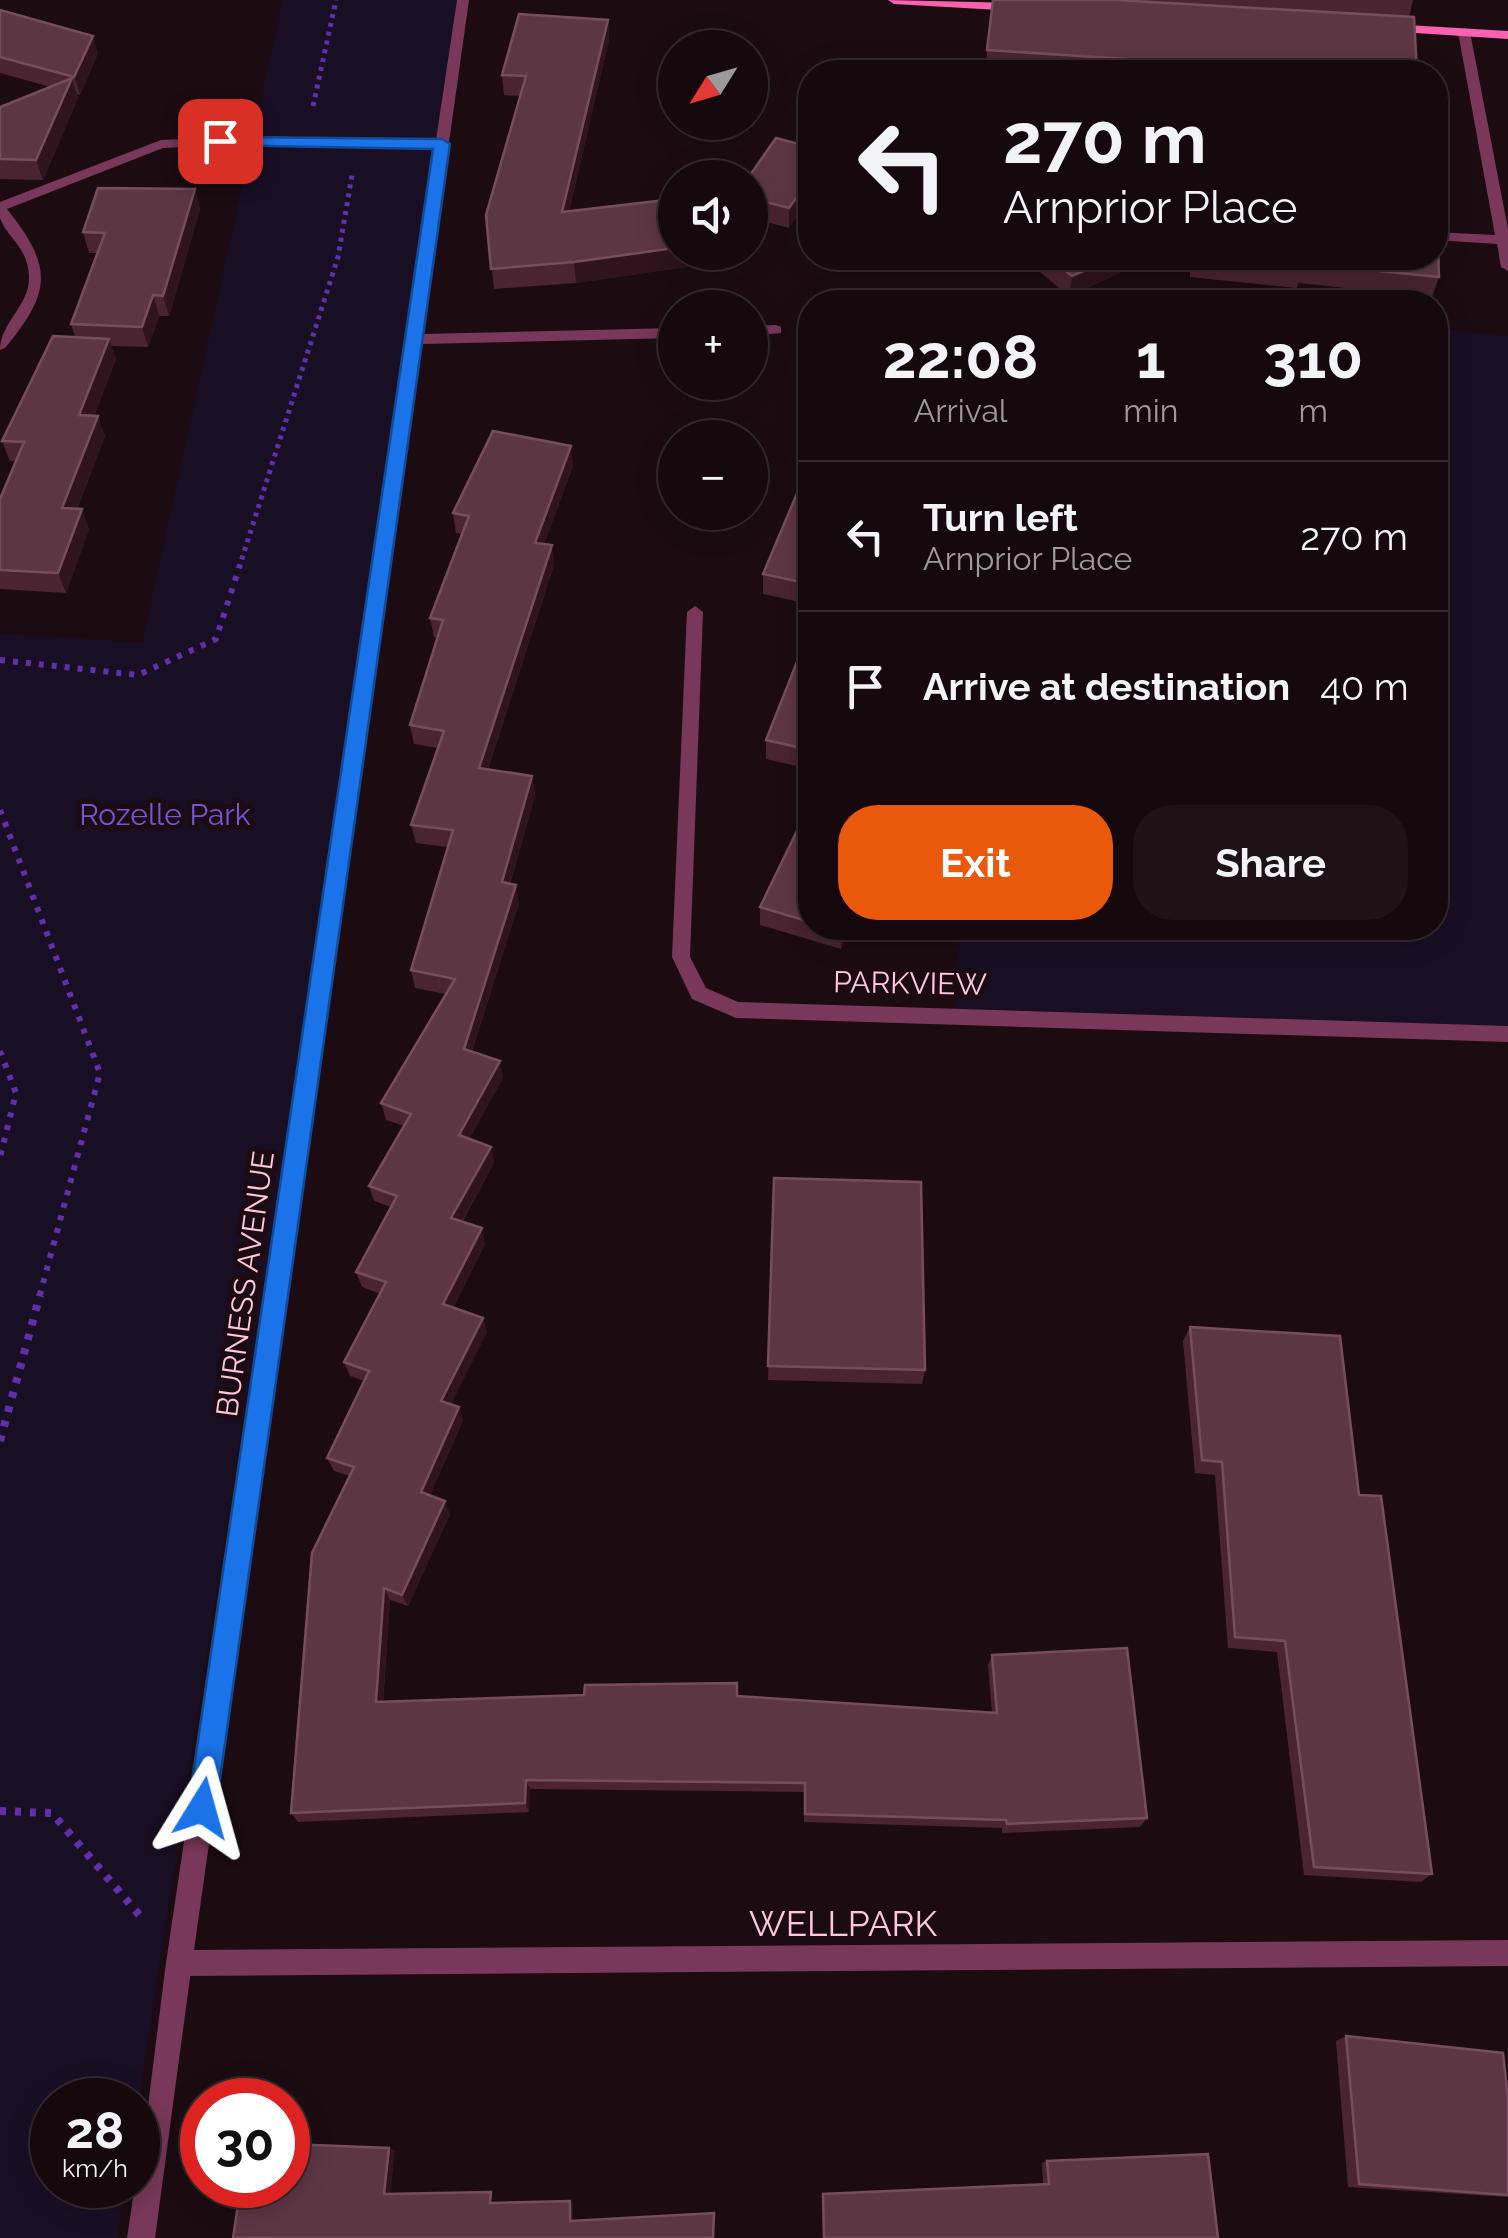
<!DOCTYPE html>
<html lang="en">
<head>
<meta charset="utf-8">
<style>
	:root { --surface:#15090e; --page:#1e1217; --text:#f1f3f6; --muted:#9d9a9e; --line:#342a2e; --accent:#ea580c }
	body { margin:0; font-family:Raleway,sans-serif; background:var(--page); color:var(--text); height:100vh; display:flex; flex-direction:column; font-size:38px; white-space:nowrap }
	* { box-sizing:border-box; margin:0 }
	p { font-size:32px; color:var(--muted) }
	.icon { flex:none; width:55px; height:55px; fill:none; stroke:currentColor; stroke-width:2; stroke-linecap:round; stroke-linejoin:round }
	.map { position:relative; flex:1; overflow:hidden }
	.panel { position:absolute; left:798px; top:290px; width:650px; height:650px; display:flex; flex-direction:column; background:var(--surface); border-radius:40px; box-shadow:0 5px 25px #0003,0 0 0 2px var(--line) }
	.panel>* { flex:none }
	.top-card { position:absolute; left:798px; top:60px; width:650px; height:210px; border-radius:40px; box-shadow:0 5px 25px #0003,0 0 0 2px var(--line); background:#15090e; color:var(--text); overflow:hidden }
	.needle { width:65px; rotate:233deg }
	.controls { position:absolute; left:658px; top:30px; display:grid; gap:20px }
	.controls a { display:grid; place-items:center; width:110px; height:110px; border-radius:50%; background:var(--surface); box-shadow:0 5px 25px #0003,0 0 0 2px var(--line); font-size:50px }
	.speed { position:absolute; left:30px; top:2078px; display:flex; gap:20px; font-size:50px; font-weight:700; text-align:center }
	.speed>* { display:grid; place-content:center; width:130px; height:130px; border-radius:50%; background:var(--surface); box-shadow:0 5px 25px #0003,0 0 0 2px var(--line); line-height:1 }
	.speed small { font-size:25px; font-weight:400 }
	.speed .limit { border:15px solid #d22; background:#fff; color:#111 }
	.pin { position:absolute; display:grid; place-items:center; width:85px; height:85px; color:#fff; margin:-42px; border-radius:20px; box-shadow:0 5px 15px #0006 }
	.me { position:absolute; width:110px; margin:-55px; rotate:8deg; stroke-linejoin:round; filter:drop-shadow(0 0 8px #0008) }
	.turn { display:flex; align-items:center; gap:35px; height:210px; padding:0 40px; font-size:45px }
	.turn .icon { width:130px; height:130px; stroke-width:2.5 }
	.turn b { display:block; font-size:70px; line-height:85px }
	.eta { display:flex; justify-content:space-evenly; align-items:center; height:170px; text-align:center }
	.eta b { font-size:60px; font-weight:700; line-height:70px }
	.primary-button { display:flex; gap:20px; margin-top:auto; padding:20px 40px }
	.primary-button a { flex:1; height:115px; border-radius:40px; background:var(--accent); color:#fff; font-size:40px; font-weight:700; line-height:115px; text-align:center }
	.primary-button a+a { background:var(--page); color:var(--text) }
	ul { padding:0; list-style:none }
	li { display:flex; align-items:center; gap:30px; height:150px; padding:0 40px; border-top:2px solid var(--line) }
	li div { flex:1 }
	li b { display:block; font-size:38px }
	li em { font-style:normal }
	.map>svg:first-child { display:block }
</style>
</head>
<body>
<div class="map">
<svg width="1508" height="2238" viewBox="0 0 1508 2238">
	<rect width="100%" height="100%" fill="#1c0c12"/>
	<g fill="#190f25">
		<polygon points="283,0 461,0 438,143 252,140"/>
		<polygon points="252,142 438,145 138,2104 138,2100 52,2100 52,2185 125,2185 117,2238 0,2238 0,633 142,643"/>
		<polygon points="997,291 1162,302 996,302"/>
		<polygon points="1435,329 1508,336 1508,1034 956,1013 960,928 1435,928"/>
	</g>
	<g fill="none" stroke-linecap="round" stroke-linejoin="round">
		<g stroke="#6130a9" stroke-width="5" stroke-dasharray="4 5" stroke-linecap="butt">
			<polyline points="313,106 336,0"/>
			<polyline points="239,568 338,257 352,175"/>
		</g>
		<g stroke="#6130a9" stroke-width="6" stroke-dasharray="5 8" stroke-linecap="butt">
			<polyline points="0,660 138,675 216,639 240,565"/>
			<polyline points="0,810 100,1073 39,1298"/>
			<polyline points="0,1051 16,1093 0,1157"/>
		</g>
		<g stroke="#6130a9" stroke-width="8" stroke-dasharray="6 9" stroke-linecap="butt">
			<polyline points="0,1441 40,1295"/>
			<polyline points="0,1811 52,1813 141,1917"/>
		</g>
		<polygon fill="#793859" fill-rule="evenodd" points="179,1950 188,1954 192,1963 155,2238 127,2238 135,2185 138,2185 166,1963 170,1954"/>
		<g fill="#793859" fill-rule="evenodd">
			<path d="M457,0h12l-47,334 253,-6v10l-254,6 -227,1606 1314,-10v26l-1329,10 -9,-4 -4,-9 269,-1815 -183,-4 -89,4 -156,61c46,58 45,82 -2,139l-5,2c0,-28 30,-44 29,-74 -1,-29 -22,-38 -29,-58 0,-5 0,-10 0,-16l161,-62 91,-4 184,4z"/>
			<polygon points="1464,28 1470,32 1508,229 1508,271 1501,267 1497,244 1435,240 1435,232 1495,235 1458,32"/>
			<polygon points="776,325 781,327 781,333 750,336 750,326"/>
			<polygon points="695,606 703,612 690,957 706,988 738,1002 1508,1026 1508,1042 736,1018 692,999 672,957 687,612"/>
		</g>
		<g fill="#fa62b0" fill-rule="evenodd">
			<polygon points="888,0 1017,3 1023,7 1017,11 894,4"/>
			<polygon points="1390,24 1508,31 1508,39 1385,31 1384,28"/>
		</g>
	</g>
	<g fill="#4a2431">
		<polygon points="993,0 1413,0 1409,17 1417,72 1016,72 985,70"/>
		<polygon points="0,10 98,53 80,95 77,94 78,98 43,180 0,179 0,107 51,87 0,73"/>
		<polygon points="608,20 609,40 569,211 675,252 719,252 720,262 576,283 494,289 486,215 520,96 504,95 502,75"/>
		<polygon points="810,147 789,228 750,218 750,178"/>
		<polygon points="195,189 200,209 169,316 159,316 148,347 111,346 116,359 94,416 105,436 77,509 89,529 66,593 0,589 0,499 16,461 10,461 2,441 75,337 71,324 98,253 89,253 83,232"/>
		<polygon points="1023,258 1123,258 1120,273 1069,296"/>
		<polygon points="1190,258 1435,258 1439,277 1432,297 1298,283 1297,288 1190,277"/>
		<polygon points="573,466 544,544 554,565 488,769 532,776 535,795 510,884 519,903 472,1051 500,1061 503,1078 469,1139 491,1147 494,1163 462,1222 485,1244 453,1308 483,1318 487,1332 451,1404 459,1407 463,1420 430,1495 450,1514 408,1606 390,1600 383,1702 738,1696 992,1713 988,1665 992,1655 1147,1818 1140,1827 1002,1833 1002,1828 804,1822 804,1792 530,1789 529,1812 298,1822 291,1813 350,1476 334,1471 327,1458 364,1381 350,1376 344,1362 381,1294 362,1287 356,1272 391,1207 374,1201 369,1186 404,1126 386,1120 381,1103 446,994 415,988 411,970 448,847 416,843 411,825 438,748 414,744 410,725 438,638 434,637 430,618 462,534 456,533 453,513"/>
		<polygon points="810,493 810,604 763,594 763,574"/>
		<polygon points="810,634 810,769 766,759 766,740"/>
		<polygon points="810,804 810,928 851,928 841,949 760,925 760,907"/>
		<polygon points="774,1178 925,1370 922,1384 768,1380"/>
		<polygon points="1190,1327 1359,1495 1432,1874 1421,1882 1304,1875 1277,1652 1228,1648 1215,1475 1195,1473 1183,1341"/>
		<polygon points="1346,2036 1508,2098 1508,2197 1348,2187 1336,2041"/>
		<polygon points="1047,2161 1218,2238 823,2238 823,2194 1043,2184 1042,2163"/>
	</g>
	<g fill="#2f131d">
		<polygon points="608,20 609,40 564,232 562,212"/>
		<polygon points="93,36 98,53 80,95 74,77"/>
		<polygon points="72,78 78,98 43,180 36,160"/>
		<polygon points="810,179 810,199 789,228 789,208"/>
		<polygon points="195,189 200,209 169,316 163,296"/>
		<polygon points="675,248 675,252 719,252 720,262 576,283 574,262"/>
		<polygon points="1113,258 1123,258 1120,273 1069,296 1072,276"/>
		<polygon points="153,295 159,316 148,347 142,327"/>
		<polygon points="109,339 116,359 86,435 79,415"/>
		<polygon points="98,416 105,436 69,528 62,508"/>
		<polygon points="571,446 573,466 537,563 535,543"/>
		<polygon points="82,509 89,529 66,593 58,573"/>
		<polygon points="552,545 554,565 482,786 479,768"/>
		<polygon points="532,776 535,795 505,900 502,882"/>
		<polygon points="516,885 519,903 467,1065 464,1049"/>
		<polygon points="844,928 851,928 841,949 842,932"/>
		<polygon points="500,1061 503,1078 463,1151 459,1135"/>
		<polygon points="491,1147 494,1163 455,1233 451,1218"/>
		<polygon points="482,1228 485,1244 448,1319 443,1304"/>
		<polygon points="483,1318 487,1332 446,1415 441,1401"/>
		<polygon points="459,1407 463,1420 426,1505 421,1492"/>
		<polygon points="445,1501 450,1514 408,1606 402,1595"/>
		<polygon points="384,1588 390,1600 382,1712 376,1702"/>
		<polygon points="526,1780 530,1789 529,1812 525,1803"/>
		<polygon points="389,2148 395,2151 390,2196 384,2194"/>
		<polygon points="570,2201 573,2203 573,2223 570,2221"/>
	</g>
	<g fill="#5d3644" stroke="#764d5c" stroke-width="2.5">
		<polygon points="993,0 1116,0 1414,17 1417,72 1189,72 1188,63 987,50"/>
		<polygon points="0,10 93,36 74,77 0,57"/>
		<polygon points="519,14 608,20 562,212 675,199 675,248 574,262 491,269 486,215 526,76 502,75"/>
		<polygon points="72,78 36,160 0,159 0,107"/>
		<polygon points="1435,135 1439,277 1302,263 1302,268 1198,258 1435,258"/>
		<polygon points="776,138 810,147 810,179 789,208 750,198 750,178 748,178"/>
		<polygon points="98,188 195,189 163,296 153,295 142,327 71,324 105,233 83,232"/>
		<polygon points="1050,258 1113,258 1072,276"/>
		<polygon points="53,336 109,339 79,415 98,416 62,508 82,509 58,573 0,570 0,499 24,442 2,441"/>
		<polygon points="493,431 571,446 535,543 552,545 479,768 532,776 502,882 516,885 464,1049 500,1061 459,1135 491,1147 451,1218 482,1228 443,1304 483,1318 441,1401 459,1407 421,1492 445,1501 402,1595 384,1588 376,1702 584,1695 585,1685 737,1683 737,1696 997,1713 992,1655 1127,1648 1147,1818 1007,1824 1006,1820 805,1814 805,1783 526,1780 525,1803 291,1813 312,1553 354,1467 327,1458 369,1371 344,1362 386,1282 356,1272 397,1196 369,1186 411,1114 381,1103 455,979 411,970 453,830 411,825 444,731 410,725 443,620 430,618 469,516 453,513"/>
		<polygon points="798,491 810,493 810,584 763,574"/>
		<polygon points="808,634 810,634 810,750 766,740"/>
		<polygon points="810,804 810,922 760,907"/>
		<polygon points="774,1178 921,1182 925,1370 768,1366"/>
		<polygon points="1190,1327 1340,1336 1359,1495 1381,1496 1432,1874 1314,1867 1285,1641 1235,1637 1222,1462 1202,1460"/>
		<polygon points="1346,2036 1503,2053 1508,2098 1508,2195 1359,2184"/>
		<polygon points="288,2144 389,2148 384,2194 491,2192 490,2203 570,2201 570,2221 714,2213 713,2238 233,2238 241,2185 288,2185"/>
		<polygon points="1208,2154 1218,2238 824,2238 823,2194 1049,2184 1047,2161"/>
	</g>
	<polygon fill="#1a73e8" stroke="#114b97" stroke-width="2.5" points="214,137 442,139 450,144 216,1808 212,1818 202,1822 192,1818 188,1808 433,149 220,145 212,141"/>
	<g text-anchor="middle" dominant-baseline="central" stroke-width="10" stroke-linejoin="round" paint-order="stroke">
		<g font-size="30" fill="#7358da" stroke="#1c0c12">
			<text x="165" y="814">Rozelle Park</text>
		</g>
		<g font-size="30" fill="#fdc8df" stroke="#1c0c12">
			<text transform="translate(910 983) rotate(1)">PARKVIEW</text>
			<text transform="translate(245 1284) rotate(-82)">BURNESS AVENUE</text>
		</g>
		<g font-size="35" fill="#fdc8df" stroke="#1c0c12">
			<text x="843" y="1923">WELLPARK</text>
		</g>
	</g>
</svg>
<div class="controls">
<a><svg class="needle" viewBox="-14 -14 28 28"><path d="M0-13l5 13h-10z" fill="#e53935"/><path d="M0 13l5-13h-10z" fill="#9d9a9e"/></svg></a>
<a><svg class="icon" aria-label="sound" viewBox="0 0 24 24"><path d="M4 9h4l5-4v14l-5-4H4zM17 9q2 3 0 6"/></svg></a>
<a>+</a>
<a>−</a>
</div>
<div class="speed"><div>28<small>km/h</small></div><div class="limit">30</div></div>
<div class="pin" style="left:220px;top:141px;background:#d93025"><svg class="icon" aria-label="arrive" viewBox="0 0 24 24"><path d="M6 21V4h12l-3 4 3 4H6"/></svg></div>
<svg class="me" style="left:202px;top:1808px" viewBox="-20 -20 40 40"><path d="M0-17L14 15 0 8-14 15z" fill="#1a73e8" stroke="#fff" stroke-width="4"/></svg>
<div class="top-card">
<div class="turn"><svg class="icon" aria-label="left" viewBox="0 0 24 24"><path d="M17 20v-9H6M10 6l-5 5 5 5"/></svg><div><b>270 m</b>Arnprior Place</div></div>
</div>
<section class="panel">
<div class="eta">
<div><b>22:08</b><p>Arrival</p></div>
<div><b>1</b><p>min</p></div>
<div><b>310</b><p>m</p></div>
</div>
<ul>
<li><svg class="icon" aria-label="left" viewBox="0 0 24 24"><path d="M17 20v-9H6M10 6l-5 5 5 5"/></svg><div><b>Turn left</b><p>Arnprior Place</p></div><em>270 m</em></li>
<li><svg class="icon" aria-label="arrive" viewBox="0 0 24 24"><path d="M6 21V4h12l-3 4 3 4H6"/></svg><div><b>Arrive at destination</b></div><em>40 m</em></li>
</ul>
<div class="primary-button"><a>Exit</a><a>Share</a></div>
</section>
</div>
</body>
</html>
